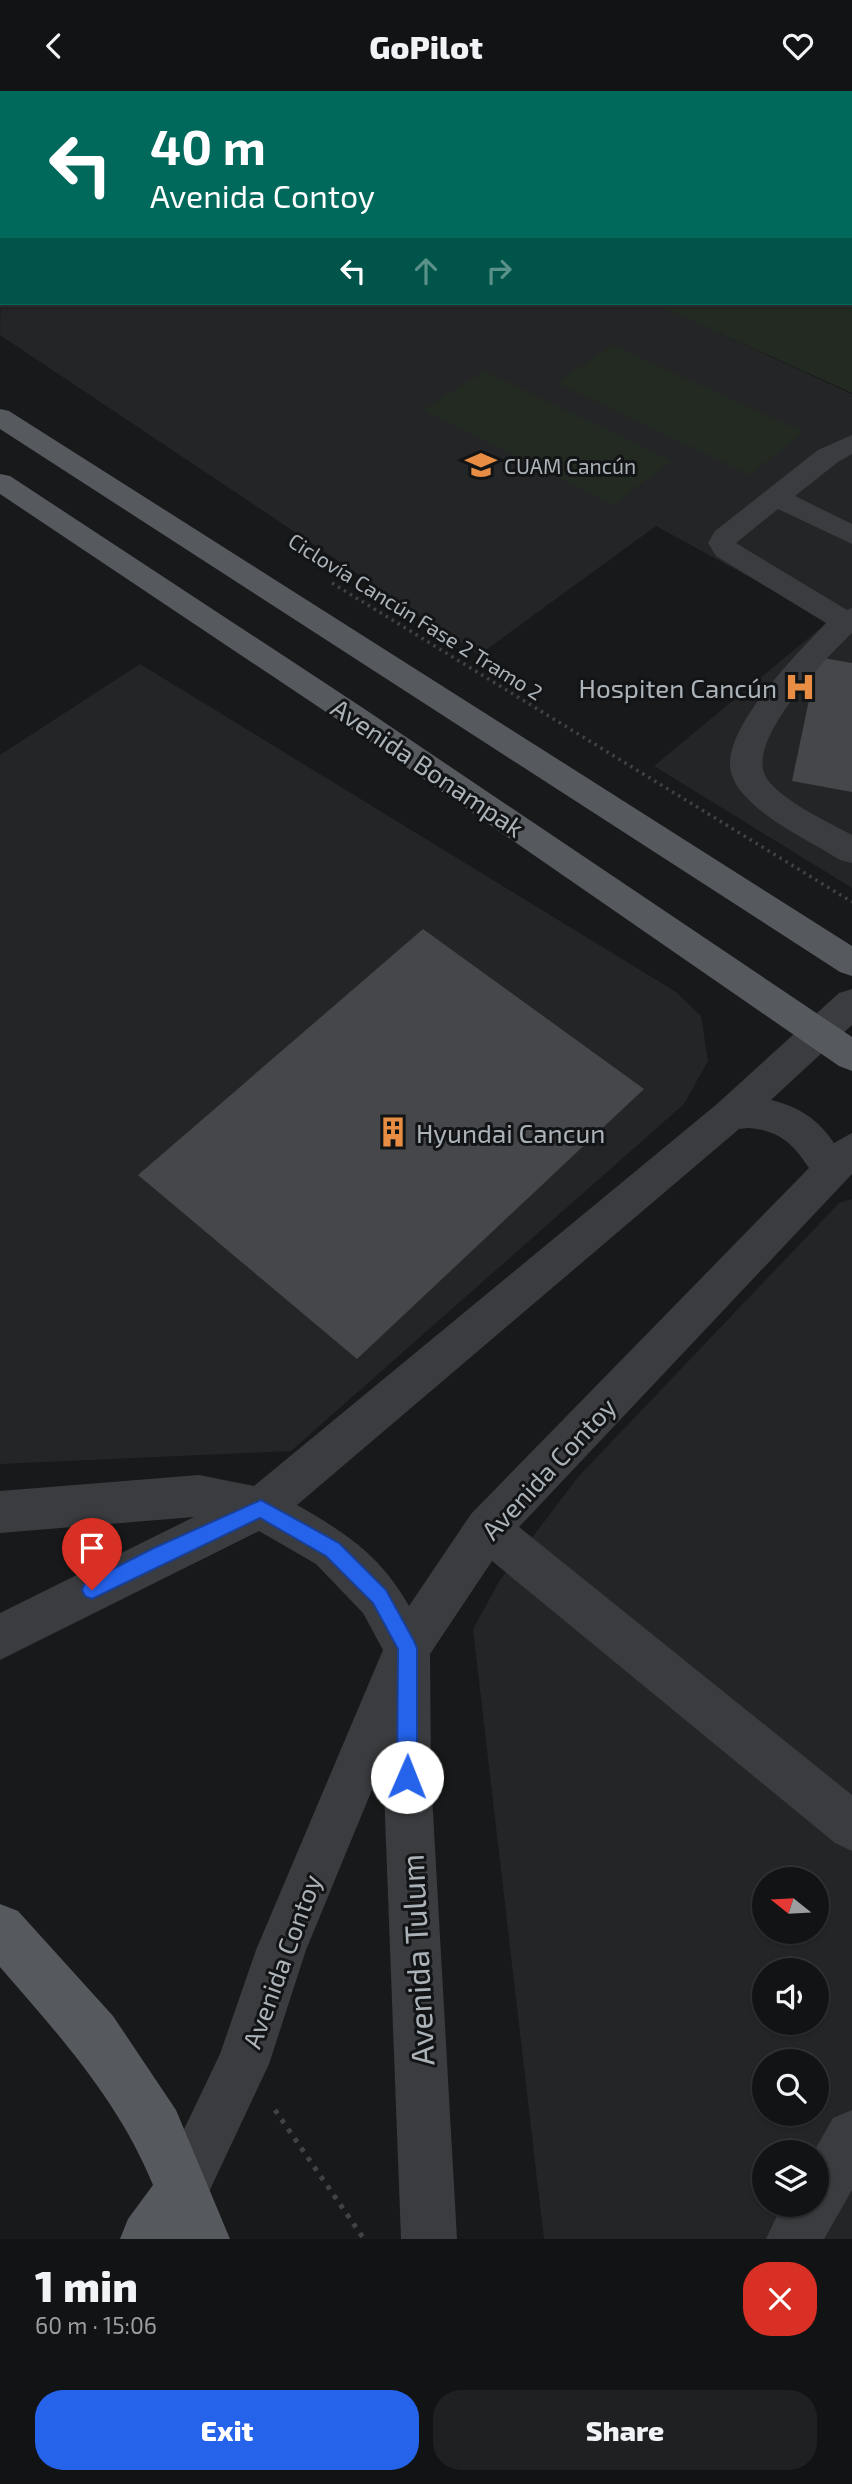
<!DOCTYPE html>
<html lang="en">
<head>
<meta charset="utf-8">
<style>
	:root { --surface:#121314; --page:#1f2022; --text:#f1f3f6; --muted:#9c9ea0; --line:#313234; --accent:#2563eb }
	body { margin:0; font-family:"Exo 2",sans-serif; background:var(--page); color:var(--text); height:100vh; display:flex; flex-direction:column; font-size:26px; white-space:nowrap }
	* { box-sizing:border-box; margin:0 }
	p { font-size:23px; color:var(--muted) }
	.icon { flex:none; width:38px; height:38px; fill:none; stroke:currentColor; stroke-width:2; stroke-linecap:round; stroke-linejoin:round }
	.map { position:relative; height:2148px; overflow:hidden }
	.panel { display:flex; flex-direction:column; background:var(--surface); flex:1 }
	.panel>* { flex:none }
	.hud { position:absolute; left:0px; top:0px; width:852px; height:214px; box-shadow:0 2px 5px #0004,0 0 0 2px var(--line); background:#00695c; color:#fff; overflow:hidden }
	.needle { width:46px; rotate:288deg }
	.fabs { position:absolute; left:752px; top:1776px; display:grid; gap:14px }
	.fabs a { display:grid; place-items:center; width:77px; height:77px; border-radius:50%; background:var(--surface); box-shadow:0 2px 5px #0004,0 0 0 2px var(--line); font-size:35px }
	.pin { position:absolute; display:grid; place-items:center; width:60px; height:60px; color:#fff; margin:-72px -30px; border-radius:50% 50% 50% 0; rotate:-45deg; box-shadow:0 0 7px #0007 }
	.pin .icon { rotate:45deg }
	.me { position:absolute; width:77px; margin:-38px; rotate:1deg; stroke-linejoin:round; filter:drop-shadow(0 0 5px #0008) }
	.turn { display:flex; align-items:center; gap:24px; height:147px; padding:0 35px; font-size:32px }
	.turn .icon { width:91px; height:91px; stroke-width:2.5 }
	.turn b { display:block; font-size:49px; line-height:60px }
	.lanes { display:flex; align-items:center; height:66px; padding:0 35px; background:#0003; justify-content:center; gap:35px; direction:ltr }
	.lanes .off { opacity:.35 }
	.round { display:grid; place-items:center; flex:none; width:74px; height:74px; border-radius:28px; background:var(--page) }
	.overview { display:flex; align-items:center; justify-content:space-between; height:119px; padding:0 35px }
	h1 { font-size:42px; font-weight:800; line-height:52px }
	.primary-button { display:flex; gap:14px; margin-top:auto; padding:14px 35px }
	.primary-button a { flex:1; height:80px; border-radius:28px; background:var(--accent); color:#fff; font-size:28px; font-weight:800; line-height:80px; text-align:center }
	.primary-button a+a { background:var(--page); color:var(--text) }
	header { display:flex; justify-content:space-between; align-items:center; height:91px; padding:0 35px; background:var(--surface); font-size:32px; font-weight:800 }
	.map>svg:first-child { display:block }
</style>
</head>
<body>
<header><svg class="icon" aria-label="back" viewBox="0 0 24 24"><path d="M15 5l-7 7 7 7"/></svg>GoPilot<svg class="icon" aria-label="heart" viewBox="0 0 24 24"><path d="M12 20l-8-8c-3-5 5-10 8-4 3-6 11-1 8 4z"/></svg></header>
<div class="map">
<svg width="852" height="2148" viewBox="0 0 852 2148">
	<rect width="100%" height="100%" fill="#18191a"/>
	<g fill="#242527" fill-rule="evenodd">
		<polygon points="2,137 2,212 654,212 852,303 852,797 654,675 829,530 656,435 479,564 0,244"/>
		<polygon points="140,573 676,901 701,925 708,970 684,1013 291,1360 0,1373 0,664"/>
		<path d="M852,1108v1040h-308l-71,-610 27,-49 78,-103 261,-274zM765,1788h52v53h-52zM765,1880h52v52h-52zM765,1970h52v53h-52zM765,2062h52v52h-52z"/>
	</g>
	<g fill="#232a22">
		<polygon points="0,0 852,0 852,302 653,212 850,212 850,2 2,2 2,13"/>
		<polygon points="612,254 804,341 750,384 557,292"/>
		<polygon points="484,280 672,370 613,414 423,319"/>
	</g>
	<g fill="#45474a">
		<polygon points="818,566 852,572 852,701 792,690"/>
		<polygon points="423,838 644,998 357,1268 138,1084"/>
	</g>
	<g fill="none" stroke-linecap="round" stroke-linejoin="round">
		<polyline stroke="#404346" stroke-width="3.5" stroke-dasharray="2.5 4.5" stroke-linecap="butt" points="332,492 852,811"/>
		<polyline stroke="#404346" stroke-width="5" stroke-dasharray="4.5 7" stroke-linecap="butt" points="275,2019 364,2148"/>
		<g fill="#3a3c3f" fill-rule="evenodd">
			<polygon points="0,142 2,142 0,157"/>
			<path d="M852,344v19l-14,8 -43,34 57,28v20l-74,-35 -42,34 111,67 5,-2v25c-24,23 -110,110 -85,146 16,22 61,43 85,56v28l-12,-3c-31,-20 -69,-36 -94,-63 -9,-9 -16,-21 -16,-33 0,-44 67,-110 96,-141l-110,-67 -8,-13 7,-12 103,-81z"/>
			<path d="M852,898v36l-81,75c28,7 47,19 63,43l18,-10v41l-333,353 333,268v56l-17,-8 -343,-282 -62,93 1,123 26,462h-56l-18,-476 -77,187 -37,114 -69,147 -19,8 -19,-8 -8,-19 66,-138 36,-104 127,-300 -20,-37 -47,-49 -57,-33 -259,129v-47l194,-96 -194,16v-42l199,-16 55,11 463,-382 122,-111zM748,1037c30,2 45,15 61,40l-338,346 -62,92c-29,-51 -63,-73 -112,-101l442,-376z"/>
			<polygon points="852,2019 852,2099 824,2148 766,2148 782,2114 817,2114 817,2062 813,2062 833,2027"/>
		</g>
		<g fill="#56595e" fill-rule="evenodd">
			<polygon points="0,318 9,320 852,855 852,885 840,881 0,338"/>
			<polygon points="0,383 10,385 363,617 852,946 852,980 839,975 341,631 0,403"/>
			<path d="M0,1813l18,7 95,105 63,94 54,129h-110l8,-20 25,-34c-34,-84 -94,-150 -153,-218z"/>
		</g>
	</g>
	<polygon fill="#2563eb" stroke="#184099" stroke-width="2" points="261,1409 339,1452 386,1499 414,1550 417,1557 417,1686 414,1693 407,1696 400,1693 397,1686 398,1558 373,1512 326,1465 260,1427 98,1505 92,1508 85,1505 82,1499 85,1492 154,1457"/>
	<defs>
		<g id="school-bare" transform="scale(2.415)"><path d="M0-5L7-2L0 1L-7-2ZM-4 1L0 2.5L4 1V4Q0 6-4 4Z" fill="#e78e44" stroke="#131415" stroke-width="2.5" paint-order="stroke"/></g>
		<g id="hospital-bare" transform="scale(2.415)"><path d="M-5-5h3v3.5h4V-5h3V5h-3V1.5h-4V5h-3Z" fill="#e78e44" stroke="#131415" stroke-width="2.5" paint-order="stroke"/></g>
		<g id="building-bare" transform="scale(2.415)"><path d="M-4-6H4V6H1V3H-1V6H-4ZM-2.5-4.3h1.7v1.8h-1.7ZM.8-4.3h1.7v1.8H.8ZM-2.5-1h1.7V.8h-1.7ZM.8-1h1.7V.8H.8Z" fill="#e78e44" stroke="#131415" stroke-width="2.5" paint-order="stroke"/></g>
	</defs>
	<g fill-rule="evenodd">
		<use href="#school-bare" x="481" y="374"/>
		<use href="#hospital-bare" x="800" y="596"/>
		<use href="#building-bare" x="393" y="1041"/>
	</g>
	<g text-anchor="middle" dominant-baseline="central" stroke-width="6" stroke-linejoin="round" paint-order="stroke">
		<g font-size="21" fill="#abb3b9" stroke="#131415" text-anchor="start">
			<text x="504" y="374">CUAM Cancún</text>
		</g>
		<g font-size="21" fill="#abb3b9" stroke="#131415">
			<text transform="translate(416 525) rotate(32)">Ciclovía Cancún Fase 2 Tramo 2</text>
		</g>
		<g font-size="26" fill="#abb3b9" stroke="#131415" text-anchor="end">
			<text x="777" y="596">Hospiten Cancún</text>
			<text x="416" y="1041" text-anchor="start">Hyundai Cancun</text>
		</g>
		<g font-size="26" fill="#abb3b9" stroke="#131415">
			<text transform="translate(428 676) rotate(34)">Avenida Bonampak</text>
			<text transform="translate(548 1377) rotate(-47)">Avenida Contoy</text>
			<text transform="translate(281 1870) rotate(-70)">Avenida Contoy</text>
		</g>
		<g font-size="32" fill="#abb3b9" stroke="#131415">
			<text transform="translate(416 1869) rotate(-93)">Avenida Tulum</text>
		</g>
	</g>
</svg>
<div class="fabs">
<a><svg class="needle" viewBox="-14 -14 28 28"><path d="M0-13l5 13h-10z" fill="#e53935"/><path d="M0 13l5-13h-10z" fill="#9c9ea0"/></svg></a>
<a><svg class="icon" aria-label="sound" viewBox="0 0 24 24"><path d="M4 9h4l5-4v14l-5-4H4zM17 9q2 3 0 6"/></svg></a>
<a><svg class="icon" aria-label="search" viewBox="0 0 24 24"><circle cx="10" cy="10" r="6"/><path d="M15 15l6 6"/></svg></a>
<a><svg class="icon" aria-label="layers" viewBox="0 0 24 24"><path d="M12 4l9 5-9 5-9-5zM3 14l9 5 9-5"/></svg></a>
</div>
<div class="pin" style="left:92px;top:1499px;background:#d93025"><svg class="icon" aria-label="arrive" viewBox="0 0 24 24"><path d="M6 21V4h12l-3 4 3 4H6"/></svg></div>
<svg class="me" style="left:407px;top:1686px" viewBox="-20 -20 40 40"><circle r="19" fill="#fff"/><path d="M0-13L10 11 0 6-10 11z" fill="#2563eb"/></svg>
<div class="hud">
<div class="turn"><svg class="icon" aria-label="left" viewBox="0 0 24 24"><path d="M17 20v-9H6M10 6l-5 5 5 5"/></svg><div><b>40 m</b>Avenida Contoy</div></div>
<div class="lanes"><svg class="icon" aria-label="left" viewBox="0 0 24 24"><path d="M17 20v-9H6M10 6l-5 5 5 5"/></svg><svg class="icon off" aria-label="ahead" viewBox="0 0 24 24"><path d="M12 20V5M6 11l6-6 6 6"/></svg><svg class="icon off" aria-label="right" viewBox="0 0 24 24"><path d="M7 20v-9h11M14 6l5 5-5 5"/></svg></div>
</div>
</div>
<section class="panel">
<div class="overview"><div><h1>1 min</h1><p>60 m · 15:06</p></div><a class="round" style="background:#d93025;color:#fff"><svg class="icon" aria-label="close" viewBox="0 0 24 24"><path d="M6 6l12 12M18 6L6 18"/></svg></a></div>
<div class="primary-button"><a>Exit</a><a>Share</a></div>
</section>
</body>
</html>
